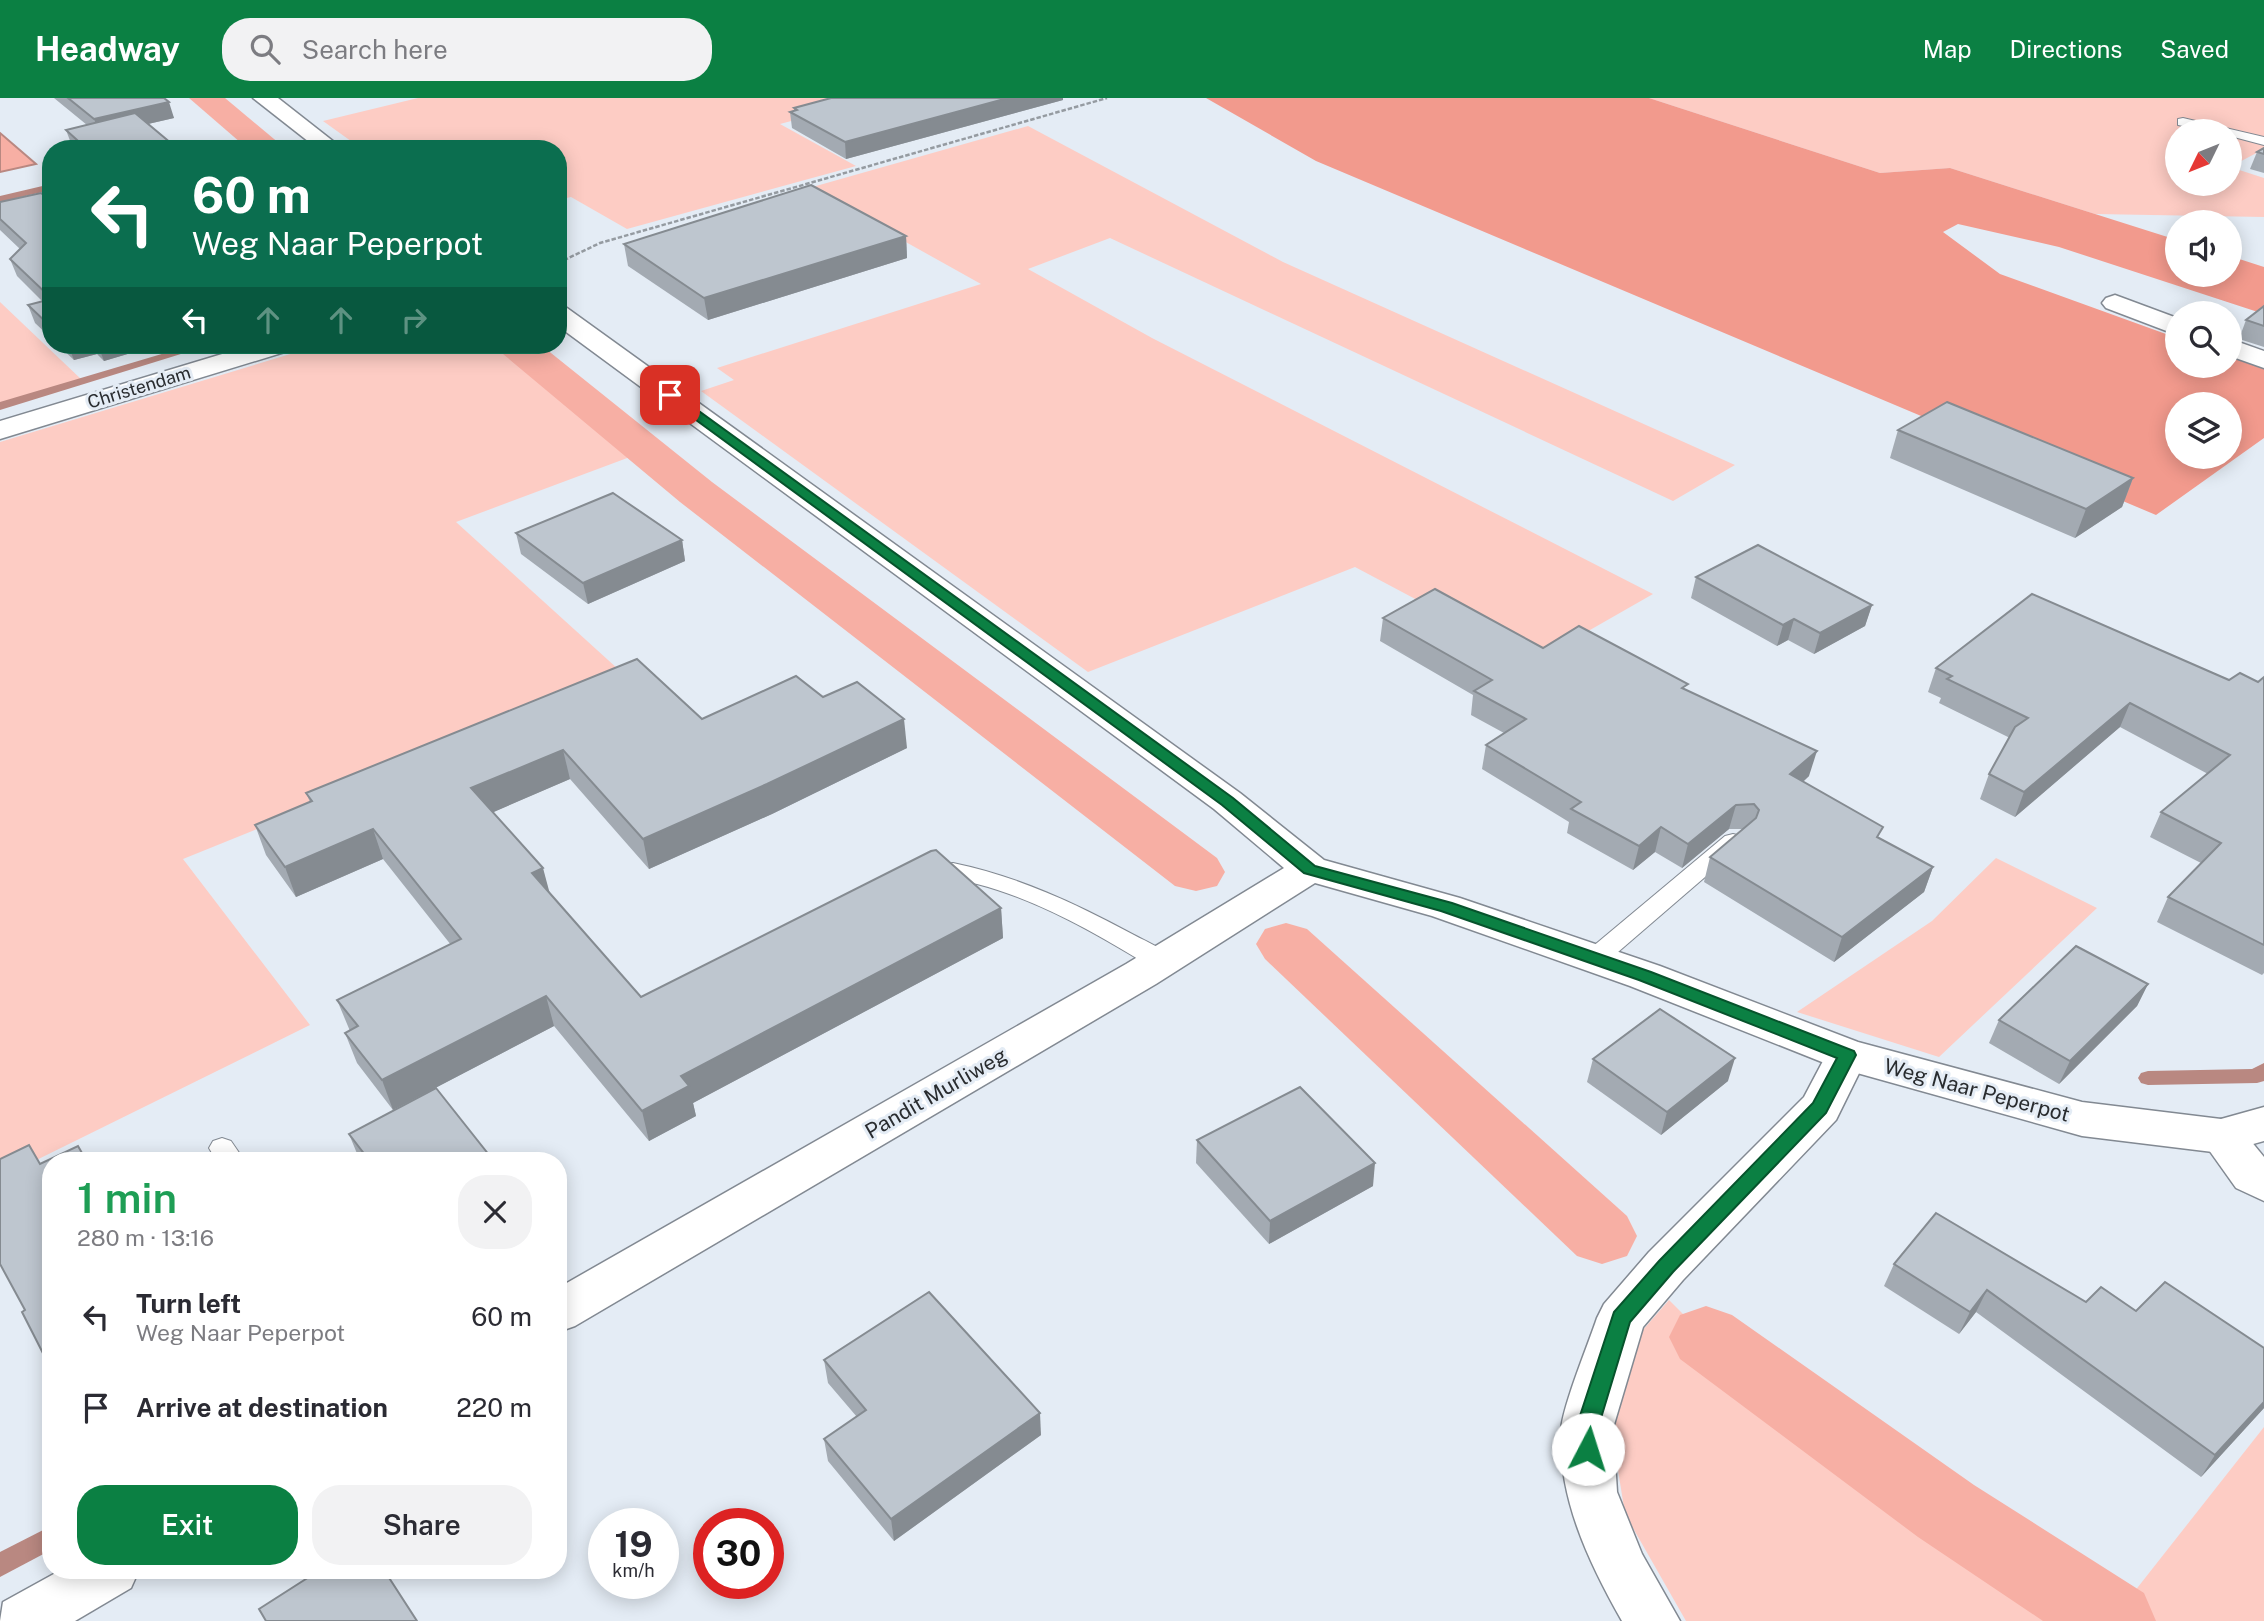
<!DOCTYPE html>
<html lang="en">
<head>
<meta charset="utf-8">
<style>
	:root { --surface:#fff; --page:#f2f2f3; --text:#2b2b33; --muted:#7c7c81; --accent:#0b8043 }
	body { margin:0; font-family:"Public Sans",sans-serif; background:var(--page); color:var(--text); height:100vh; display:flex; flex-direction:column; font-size:26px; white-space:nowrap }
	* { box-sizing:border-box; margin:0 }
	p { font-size:23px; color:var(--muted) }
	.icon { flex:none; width:38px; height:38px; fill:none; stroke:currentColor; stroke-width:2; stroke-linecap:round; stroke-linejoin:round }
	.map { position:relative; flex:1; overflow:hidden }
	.panel { position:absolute; left:42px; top:1054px; width:525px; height:427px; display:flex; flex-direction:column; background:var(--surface); border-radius:28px; box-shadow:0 4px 18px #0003 }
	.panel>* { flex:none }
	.guide { position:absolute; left:42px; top:42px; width:525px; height:214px; border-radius:28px; box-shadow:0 4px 18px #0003; background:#0b6e4f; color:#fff; overflow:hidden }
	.needle { width:46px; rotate:227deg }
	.buttons { position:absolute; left:2165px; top:21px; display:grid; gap:14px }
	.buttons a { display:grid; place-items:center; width:77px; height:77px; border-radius:50%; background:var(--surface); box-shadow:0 4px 18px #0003; font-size:35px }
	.speed { position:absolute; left:588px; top:1410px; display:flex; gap:14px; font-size:35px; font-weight:700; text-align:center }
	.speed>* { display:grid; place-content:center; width:91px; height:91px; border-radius:50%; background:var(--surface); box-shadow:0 4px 18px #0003; line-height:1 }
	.speed small { font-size:18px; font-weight:400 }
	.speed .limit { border:10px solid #d22; background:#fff; color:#111 }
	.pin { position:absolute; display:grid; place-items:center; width:60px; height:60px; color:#fff; margin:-30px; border-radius:14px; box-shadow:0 4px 10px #0006 }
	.me { position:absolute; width:77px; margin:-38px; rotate:5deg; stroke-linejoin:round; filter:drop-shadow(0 0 5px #0008) }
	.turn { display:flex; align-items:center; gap:24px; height:147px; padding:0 35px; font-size:32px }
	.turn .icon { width:91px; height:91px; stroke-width:2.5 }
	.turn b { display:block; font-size:49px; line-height:60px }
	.lanes { display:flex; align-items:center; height:66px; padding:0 35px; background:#0003; justify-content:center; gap:35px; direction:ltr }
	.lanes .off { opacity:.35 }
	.round { display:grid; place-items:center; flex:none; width:74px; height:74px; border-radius:28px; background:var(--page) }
	.summary { display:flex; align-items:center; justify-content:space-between; height:119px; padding:0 35px }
	h1 { font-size:42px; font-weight:600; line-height:52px; color:#1e9e55 }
	.button { display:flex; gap:14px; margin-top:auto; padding:14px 35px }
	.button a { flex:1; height:80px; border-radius:28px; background:var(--accent); color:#fff; font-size:28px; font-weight:600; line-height:80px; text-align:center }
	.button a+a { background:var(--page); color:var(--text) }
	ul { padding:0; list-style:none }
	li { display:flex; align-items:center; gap:21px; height:91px; padding:0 35px }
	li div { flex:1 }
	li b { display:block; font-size:26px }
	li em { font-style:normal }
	header { display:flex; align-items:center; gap:42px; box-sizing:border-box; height:98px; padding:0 35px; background:var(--accent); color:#fff }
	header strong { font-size:33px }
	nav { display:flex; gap:38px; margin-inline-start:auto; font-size:24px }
	.search { width:490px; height:63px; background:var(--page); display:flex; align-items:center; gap:18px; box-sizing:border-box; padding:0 24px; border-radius:28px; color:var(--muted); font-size:26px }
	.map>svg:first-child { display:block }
</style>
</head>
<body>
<header>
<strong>Headway</strong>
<div class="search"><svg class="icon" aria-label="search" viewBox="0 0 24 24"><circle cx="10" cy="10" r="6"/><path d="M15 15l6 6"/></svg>Search here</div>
<nav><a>Map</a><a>Directions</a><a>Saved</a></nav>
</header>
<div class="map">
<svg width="2264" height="1523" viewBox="0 0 2264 1523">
	<rect width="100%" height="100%" fill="#e4ecf5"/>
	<g fill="#fdccc4" fill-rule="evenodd">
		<polygon points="418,0 877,0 780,26 856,68 627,131 571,99 558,102 558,51 362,51 323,23"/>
		<path d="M1649,0h615v51l-34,18 34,11v39l-169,-3 -145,-46 -70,5zM2177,33h53v53h-53z"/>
		<polygon points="1028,28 1283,164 1735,367 1673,403 1110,140 1028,171 1152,240 1653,496 1534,564 1355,469 1088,574 701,293 734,282 717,270 981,186 809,90"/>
		<polygon points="0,204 83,283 0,308"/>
		<polygon points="320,247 517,247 646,353 456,424 629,581 183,761 310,927 0,1080 0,344"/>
		<polygon points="1996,760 2097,810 1939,959 1797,914 1932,823"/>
		<polygon points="1669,1202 1706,1239 1946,1413 2112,1522 2264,1329 2264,1523 1686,1523 1625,1416 1611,1328 1642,1233"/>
	</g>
	<path fill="#f29a8d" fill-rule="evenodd" d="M1206,0h443l231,75 70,-5 227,72v35h53v-19l34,11v47l-205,-67 -101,-23 -15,8 57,42 177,64v28h53v-9l34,12v69l-108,77 -840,-354zM2177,306h53v53h-53z"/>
	<polygon fill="#f7afa4" stroke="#b98881" stroke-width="2" points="0,35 36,66 0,74"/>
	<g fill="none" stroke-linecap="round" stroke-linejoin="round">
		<g fill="#b98881" fill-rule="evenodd">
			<polygon points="256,38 260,39 260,43 228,51 210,51"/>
			<polygon points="51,86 51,92 0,104 0,98"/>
			<polygon points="192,247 210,247 0,312 0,304"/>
			<polygon points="2264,965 2264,983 2257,985 2148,987 2141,985 2138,980 2141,975 2148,973 2252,971"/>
			<polygon points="51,1428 51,1452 0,1479 0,1454"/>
		</g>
		<g fill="#f7afa4" fill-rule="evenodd">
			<polygon points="189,0 225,0 286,51 248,51"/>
			<polygon points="497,247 541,247 712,384 1217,760 1225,774 1217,788 1196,793 1175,788 680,404 503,256"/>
			<polygon points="1286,825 1307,831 1627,1118 1637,1138 1627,1158 1602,1166 1577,1158 1265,861 1256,846 1265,831"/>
			<polygon points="1706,1208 1732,1217 1974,1387 2144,1495 2156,1523 2043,1523 1918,1439 1680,1261 1669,1239 1680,1217"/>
		</g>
		<g stroke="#828992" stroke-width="2">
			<g id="lane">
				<polygon points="2183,20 2264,39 2264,47 2230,38 2230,33 2208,33 2178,27 2178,21"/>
				<polygon points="1733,736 1741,738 1744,743 1741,748 1603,867 1594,869 1585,867 1582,861 1585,855 1725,738"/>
				<path d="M953,765c64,13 124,41 181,72 13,7 32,14 40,27l-3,6 -9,2 -9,-2c-54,-33 -114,-68 -176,-84 -18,-5 -37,-2 -54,-7l-3,-5 3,-5z"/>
				<polygon points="222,1040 231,1043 244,1062 216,1062 209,1050 213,1043"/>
			</g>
		</g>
		<g stroke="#828992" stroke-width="3">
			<g id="street">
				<polygon points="2115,197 2177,220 2177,237 2106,210 2102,205 2106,200"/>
				<polygon points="2230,241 2264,253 2264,270 2230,258"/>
				<polygon points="252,247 292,247 288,253 0,341 0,323"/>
				<path d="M1847,941l15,5 6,11 -32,65 -153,160 -40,47 -30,101 4,64 25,62 38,67h-58c-33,-58 -64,-123 -61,-191 2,-25 27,-85 36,-112l7,-14 45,-52 155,-155 28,-53z"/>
				<polygon points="2221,1021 2237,1026 2264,1059 2264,1103 2236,1090 2199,1038 2205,1026"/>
			</g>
		</g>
		<g stroke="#828992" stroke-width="3">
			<g id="secondary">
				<polygon points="253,0 278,0 343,51 318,51"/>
				<polygon points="558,208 567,210 1240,695 1324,762 1460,800 1660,868 1858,944 2082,1004 2221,1021 2264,1009 2264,1043 2221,1055 2082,1038 1832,968 1630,888 1432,818 1315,785 1156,886 575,1228 558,1234 558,1190 1126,866 1284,770 1214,711 558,228"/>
				<polygon points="61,1472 139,1472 131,1490 75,1523 0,1523 3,1504"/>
			</g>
		</g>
		<polyline stroke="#959ba1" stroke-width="2.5" stroke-dasharray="4.5 2" stroke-linecap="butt" points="558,165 600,145 1107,0"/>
		<use href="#lane" fill="#fff" fill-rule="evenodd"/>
		<use href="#street" fill="#fff" fill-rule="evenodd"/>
		<use href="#secondary" fill="#fff" fill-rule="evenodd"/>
	</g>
	<g fill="#a3aab2">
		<polygon points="54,0 164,0 174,20 148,26 178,51 75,51 72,48 66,32 87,27"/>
		<polygon points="831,0 1063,0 1063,2 846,61 792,30 790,14 794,13 794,10"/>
		<polygon points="2264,50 2264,75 2250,71 2257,54"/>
		<polygon points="51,103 51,240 35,225 28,207 42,203 17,178 10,161 20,151 0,132 0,104"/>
		<polygon points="906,138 907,160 708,222 628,168 624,146"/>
		<polygon points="2264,208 2264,249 2239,241 2246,222"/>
		<polygon points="58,247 150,247 151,249 104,263 97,256 74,262"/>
		<polygon points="1898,332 2133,380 2122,409 2075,440 1890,360"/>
		<polygon points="516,435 682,442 685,463 588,506 521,456"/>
		<polygon points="1696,479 1872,507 1865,528 1814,556 1788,542 1777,548 1691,500"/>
		<polygon points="1383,520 1543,550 1686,592 1809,678 1803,684 1879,740 1933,769 1924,794 1834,864 1704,784 1710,759 1743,731 1729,731 1682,770 1655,754 1633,772 1567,735 1569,724 1482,671 1486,647 1504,635 1471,617 1473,597 1380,543"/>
		<polygon points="1936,570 2258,584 2264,579 2264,875 2262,877 2157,824 2168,799 2201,765 2150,739 2161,714 2208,676 2120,629 2015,719 1980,701 1989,676 2010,640 1939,605 1941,600 1928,594"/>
		<polygon points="823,599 907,650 772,716 649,771 570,681 493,714 549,794 641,899 1001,810 1003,840 693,1005 696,1018 649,1043 554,928 393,1012 357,965 345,935 350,933 337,902 451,847 383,761 296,799 266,757 255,727 310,704 306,695"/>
		<polygon points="2148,886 2137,908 2059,986 1989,945 1999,922"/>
		<polygon points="1593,961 1728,983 1661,1037 1587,984"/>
		<polygon points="349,1036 493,1062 361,1062 358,1058"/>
		<polygon points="1197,1042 1373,1088 1269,1146 1196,1065"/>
		<polygon points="1894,1166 2136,1213 2264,1310 2201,1379 1976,1214 1959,1236 1884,1188"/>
		<polygon points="824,1262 1041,1337 894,1443 828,1363 824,1341 857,1319 828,1285"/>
	</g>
	<g fill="#858b91">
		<polygon points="1008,0 1063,0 1063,2 846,61 845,44"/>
		<polygon points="169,4 174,20 100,37 94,21"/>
		<polygon points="906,138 907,160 708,222 704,200"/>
		<polygon points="68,247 93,247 97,256 74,262"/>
		<polygon points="98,247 150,247 151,249 104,263"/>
		<polygon points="2133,380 2122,409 2075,440 2086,411"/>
		<polygon points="682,442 685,463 588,506 583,485"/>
		<polygon points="1872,507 1865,528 1814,556 1820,535"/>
		<polygon points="1794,521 1788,542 1777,548 1783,527"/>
		<polygon points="2130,605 2120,629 2015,719 2024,694"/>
		<polygon points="904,621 907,650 772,716 649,771 643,741"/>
		<polygon points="563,652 570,681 480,720 471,690"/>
		<polygon points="1817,653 1809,678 1783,701 1790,676"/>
		<polygon points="1736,707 1729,731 1682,770 1688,746"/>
		<polygon points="1661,729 1655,754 1633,772 1639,748"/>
		<polygon points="373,731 383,761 296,799 285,769"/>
		<polygon points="1933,769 1924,794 1834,864 1842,839"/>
		<polygon points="543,770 551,800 532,775"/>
		<polygon points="1001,810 1003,840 693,1005 696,1018 649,1043 642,1013 681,978"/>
		<polygon points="2148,886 2137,908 2059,986 2070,963"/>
		<polygon points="546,898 554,928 393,1012 382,982"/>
		<polygon points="1735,960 1728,983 1661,1037 1667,1014"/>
		<polygon points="1375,1065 1373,1088 1269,1146 1270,1123"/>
		<polygon points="1987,1192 1976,1214 1959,1236 1970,1214"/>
		<polygon points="2264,1304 2264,1310 2201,1379 2215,1357"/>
		<polygon points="1040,1315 1041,1337 894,1443 891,1421"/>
	</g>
	<g fill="#bec6cf" stroke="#858b91" stroke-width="2">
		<polygon points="68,0 164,0 169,4 94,21"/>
		<polygon points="831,0 1008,0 845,44 790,14 797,12 794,10"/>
		<polygon points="135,15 178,51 87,51 66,32"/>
		<polygon points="2264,50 2264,56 2257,54"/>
		<polygon points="811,87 906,138 704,200 624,146"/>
		<polygon points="41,95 51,103 51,200 10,161 26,145 0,121 0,104"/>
		<polygon points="51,201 51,229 28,207"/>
		<polygon points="2264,208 2264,228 2246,222"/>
		<polygon points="1947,304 2133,380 2086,411 1898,332"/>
		<polygon points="613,395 682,442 583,485 516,435"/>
		<polygon points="1758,447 1872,507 1820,535 1794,521 1783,527 1696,479"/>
		<polygon points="1435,491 1543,550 1579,528 1688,586 1682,590 1817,653 1790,676 1883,729 1877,739 1933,769 1842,839 1710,759 1756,720 1759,712 1754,706 1736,707 1688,746 1661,729 1639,748 1571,711 1581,704 1486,647 1526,621 1474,593 1492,582 1383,520"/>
		<polygon points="2032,496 2229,582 2240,575 2258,584 2264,579 2264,847 2168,799 2221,745 2161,714 2230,657 2130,605 2024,694 1989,676 2015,629 2028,620 1947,581 1952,578 1936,570"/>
		<polygon points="637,561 702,621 796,578 823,599 857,584 904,621 767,686 643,741 563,652 471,690 543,770 532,775 641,899 931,753 936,752 1001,810 681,978 689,988 642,1013 546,898 382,982 345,935 358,928 337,902 461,841 373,731 285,769 255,727 312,703 306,695"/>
		<polygon points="2076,848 2148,886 2070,963 1999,922"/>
		<polygon points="1660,911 1735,960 1667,1014 1593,961"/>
		<polygon points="1300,989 1375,1065 1270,1123 1197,1042"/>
		<polygon points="436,990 493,1062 369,1062 349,1036"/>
		<polygon points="29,1047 40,1066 78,1048 86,1062 51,1062 51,1271 22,1214 25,1212 0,1166 0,1061"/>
		<polygon points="1936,1115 2086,1204 2101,1189 2136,1213 2165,1184 2264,1250 2264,1304 2215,1357 1987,1192 1970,1214 1894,1166"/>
		<polygon points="929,1194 1040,1315 891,1421 824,1341 866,1312 824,1262"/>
		<polygon points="320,1472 384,1472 417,1523 266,1523 259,1511"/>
	</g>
	<polygon fill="#0b8043" stroke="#07532c" stroke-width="2" points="666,295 674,295 1233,700 1315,768 1452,805 1651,874 1854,953 1856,957 1826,1015 1673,1174 1630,1224 1598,1330 1599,1351 1596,1358 1588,1361 1581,1358 1576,1330 1614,1214 1659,1163 1813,1005 1837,960 1639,882 1441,813 1304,775 1222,707 666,300"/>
	<g text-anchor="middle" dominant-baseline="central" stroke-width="6" stroke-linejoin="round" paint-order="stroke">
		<g font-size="18" fill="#292c2f" stroke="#e4ecf5">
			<text transform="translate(139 289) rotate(-17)">Christendam</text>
		</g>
		<g font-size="21" fill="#292c2f" stroke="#e4ecf5">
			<text transform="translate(1977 992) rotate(15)">Weg Naar Peperpot</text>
			<text transform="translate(936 995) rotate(-30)">Pandit Murliweg</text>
		</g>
	</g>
</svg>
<div class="buttons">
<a><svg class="needle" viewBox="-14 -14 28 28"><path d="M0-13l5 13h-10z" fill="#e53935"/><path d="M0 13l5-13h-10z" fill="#7c7c81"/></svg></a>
<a><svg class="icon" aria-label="sound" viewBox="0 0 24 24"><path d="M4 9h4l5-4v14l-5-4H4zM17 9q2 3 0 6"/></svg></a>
<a><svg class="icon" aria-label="search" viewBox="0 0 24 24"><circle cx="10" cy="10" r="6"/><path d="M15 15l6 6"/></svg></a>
<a><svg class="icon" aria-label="layers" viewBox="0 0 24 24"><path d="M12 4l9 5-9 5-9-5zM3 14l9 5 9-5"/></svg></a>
</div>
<div class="speed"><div>19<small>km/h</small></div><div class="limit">30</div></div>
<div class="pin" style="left:670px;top:297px;background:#d93025"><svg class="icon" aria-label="arrive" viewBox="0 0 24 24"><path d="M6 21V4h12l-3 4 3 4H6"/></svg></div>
<svg class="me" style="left:1588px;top:1351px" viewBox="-20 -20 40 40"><circle r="19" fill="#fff"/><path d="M0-13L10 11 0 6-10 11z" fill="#0b8043"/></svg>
<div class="guide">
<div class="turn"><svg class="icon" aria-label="left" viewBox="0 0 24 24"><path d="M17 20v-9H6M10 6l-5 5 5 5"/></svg><div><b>60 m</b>Weg Naar Peperpot</div></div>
<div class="lanes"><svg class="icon" aria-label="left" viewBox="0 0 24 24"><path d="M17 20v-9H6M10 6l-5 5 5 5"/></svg><svg class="icon off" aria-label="ahead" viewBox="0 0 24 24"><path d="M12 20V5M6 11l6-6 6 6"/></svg><svg class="icon off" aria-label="ahead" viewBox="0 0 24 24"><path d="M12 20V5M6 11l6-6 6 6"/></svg><svg class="icon off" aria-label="right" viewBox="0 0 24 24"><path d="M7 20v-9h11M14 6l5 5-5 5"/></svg></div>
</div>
<section class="panel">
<div class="summary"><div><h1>1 min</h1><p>280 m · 13:16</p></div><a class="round"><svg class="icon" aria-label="close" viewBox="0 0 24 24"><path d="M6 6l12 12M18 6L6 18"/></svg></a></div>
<ul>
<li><svg class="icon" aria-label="left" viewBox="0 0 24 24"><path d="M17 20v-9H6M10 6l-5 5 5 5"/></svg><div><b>Turn left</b><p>Weg Naar Peperpot</p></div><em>60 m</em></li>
<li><svg class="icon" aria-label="arrive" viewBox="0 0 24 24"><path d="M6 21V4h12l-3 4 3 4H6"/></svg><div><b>Arrive at destination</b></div><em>220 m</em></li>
</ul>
<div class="button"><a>Exit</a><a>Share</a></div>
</section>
</div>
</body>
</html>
